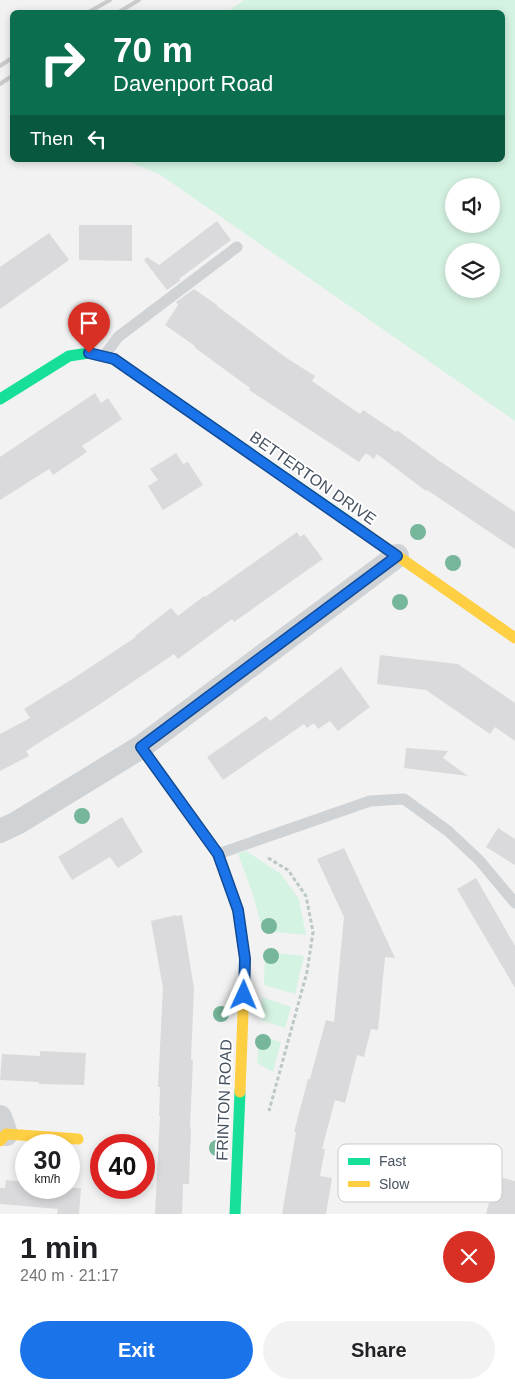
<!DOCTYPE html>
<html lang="en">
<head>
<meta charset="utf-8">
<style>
	:root { --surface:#fff; --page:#f2f2f2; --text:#202124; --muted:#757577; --accent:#1a73e8 }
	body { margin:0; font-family:Helvetica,sans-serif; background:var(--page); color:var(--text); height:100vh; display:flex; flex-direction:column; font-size:19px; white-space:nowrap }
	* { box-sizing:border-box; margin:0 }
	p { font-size:16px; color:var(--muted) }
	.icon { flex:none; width:28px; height:28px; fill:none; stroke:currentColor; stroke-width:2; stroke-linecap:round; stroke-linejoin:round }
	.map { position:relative; height:1214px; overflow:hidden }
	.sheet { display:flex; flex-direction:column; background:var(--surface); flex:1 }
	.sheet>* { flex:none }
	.top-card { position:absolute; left:10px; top:10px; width:495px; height:152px; border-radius:8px; box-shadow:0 2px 8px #0003; background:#0b6e4f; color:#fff; overflow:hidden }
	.tools { position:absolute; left:445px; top:178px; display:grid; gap:10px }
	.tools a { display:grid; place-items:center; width:55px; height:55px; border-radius:50%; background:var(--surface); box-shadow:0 2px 8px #0003; font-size:25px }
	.speed { position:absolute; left:15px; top:1134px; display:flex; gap:10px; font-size:25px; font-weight:700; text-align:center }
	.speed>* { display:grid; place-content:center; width:65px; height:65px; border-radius:50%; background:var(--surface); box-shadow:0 2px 8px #0003; line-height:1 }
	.speed small { font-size:12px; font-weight:400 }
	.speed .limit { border:8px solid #d22; background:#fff; color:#111 }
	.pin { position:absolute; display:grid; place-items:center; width:42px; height:42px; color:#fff; margin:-51px -21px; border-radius:50% 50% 50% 0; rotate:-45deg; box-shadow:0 0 5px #0007 }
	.pin .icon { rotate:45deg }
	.me { position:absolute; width:55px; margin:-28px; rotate:1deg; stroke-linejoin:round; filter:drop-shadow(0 0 4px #0008) }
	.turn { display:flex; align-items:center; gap:18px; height:105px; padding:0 20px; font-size:22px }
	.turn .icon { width:65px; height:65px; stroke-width:2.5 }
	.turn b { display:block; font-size:35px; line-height:42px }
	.then { display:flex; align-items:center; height:48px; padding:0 20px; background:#0003; gap:10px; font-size:19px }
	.round { display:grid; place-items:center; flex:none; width:52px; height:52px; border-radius:26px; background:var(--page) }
	.overview { display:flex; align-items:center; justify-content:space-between; height:85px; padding:0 20px }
	h1 { font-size:30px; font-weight:700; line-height:38px }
	.action { display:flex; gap:10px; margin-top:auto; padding:10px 20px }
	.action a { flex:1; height:58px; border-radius:30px; background:var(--accent); color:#fff; font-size:20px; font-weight:700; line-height:58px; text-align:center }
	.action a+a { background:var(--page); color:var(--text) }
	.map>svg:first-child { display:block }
</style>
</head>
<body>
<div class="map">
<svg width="515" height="1214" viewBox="0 0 515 1214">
	<rect width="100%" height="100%" fill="#f3f2f2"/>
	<g fill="#d5f3e3" fill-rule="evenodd">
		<path d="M244,0h271v421l-356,-247 -35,-14h378v-148h-275zM491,186v38h-37v-38zM454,251h37v38h-37z"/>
		<polygon points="246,851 281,874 299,899 306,935 263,931 252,892 238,854"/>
		<polygon points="265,952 304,956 295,994 264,985"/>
		<polygon points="262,997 291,1007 285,1028 261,1020"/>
		<polygon points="259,1035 281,1042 273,1072 257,1063"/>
	</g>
	<g fill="#dadadc">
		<polygon points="217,221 231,240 179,279 181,280 167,290 144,260 147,257 159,265"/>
		<polygon points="79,225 132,225 132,261 79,260"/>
		<polygon points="49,233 69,260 0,309 0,267"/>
		<polygon points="194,289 217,305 217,306 285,357 315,376 312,381 360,414 363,410 396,432 397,430 438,460 515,512 515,549 427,490 426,491 377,454 374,459 366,453 359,462 249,390 250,388 194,347 195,346 165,325 178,305 176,302"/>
		<polygon points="95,393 101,403 108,398 122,419 82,446 87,452 53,475 49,469 0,500 0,457"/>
		<polygon points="176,453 183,464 188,462 203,485 163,510 148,486 158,480 150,469"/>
		<polygon points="297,532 300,537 304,534 323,559 234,622 232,619 178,659 174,654 94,708 26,751 29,756 0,771 0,734 30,718 24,709 74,678 136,637 135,636 171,608 178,616 204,596 205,597"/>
		<polygon points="380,655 458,664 515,703 515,741 495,727 490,734 426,690 377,684"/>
		<polygon points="341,667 370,707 338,731 330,721 318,729 314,723 307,728 304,724 223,780 207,757 266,716 270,721"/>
		<polygon points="406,748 448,751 443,758 468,776 404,768"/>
		<polygon points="122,817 143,852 118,868 110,857 72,880 58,857"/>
		<polygon points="498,828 515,839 515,865 486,847"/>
		<polygon points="344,848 395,958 385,957 378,1030 371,1029 364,1057 357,1055 345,1103 335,1100 322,1149 325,1149 320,1176 332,1178 326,1214 282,1214 296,1132 294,1132 308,1079 310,1079 326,1020 334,1022 344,917 317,859"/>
		<polygon points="476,878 515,946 515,988 457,889"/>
		<polygon points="176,915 176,916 182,915 194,988 191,1060 193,1060 190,1128 191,1128 189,1184 183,1184 182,1214 155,1214 160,1116 159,1116 160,1087 158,1087 163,988 151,921"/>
		<polygon points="40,1051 86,1053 84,1085 39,1084 39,1082 0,1080 2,1054 40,1056"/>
		<polygon points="496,1176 515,1181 515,1214 486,1214"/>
		<polygon points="6,1180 26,1182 26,1188 81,1188 79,1214 57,1214 58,1209 0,1204 0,1188 5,1188"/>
	</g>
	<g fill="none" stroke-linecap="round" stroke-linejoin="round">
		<polyline stroke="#bcc8c6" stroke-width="3" stroke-dasharray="4 2.5" stroke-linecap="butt" points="268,858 288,870 306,896 313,932 307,972 269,1111"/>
		<g stroke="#d0d3d6" stroke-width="11">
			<polyline points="104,356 118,337 237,247"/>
			<polyline points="218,854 370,801 404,799 448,831 479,860 515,903"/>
		</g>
		<g stroke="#d0d3d6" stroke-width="24">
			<polyline points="0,831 17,823 141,747 397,556"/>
			<polyline points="0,1117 6,1134"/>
		</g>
		<g stroke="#16e098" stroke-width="11">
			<polyline points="0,399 69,356 89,353 114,359 362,531"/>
			<polyline points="235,1214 240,1092"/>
		</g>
		<g stroke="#ffcf43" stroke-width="11">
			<polyline points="362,531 515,638"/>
			<polyline points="141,747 218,854 238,910 245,959 240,1092"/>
			<polyline points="0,1141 6,1134 78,1139"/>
		</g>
		<g stroke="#c9cbcd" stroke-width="4">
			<polyline points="89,12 110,0"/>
			<polyline points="119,12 139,0"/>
			<polyline points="0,66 12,58"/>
			<polyline points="0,84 12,76"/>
		</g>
	</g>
	<g fill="#76b69a">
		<circle cx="418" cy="532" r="8"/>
		<circle cx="453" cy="563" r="8"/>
		<circle cx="400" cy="602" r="8"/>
		<circle cx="82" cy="816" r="8"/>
		<circle cx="269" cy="926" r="8"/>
		<circle cx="271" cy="956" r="8"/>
		<circle cx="221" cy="1014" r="8"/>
		<circle cx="263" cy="1042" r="8"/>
		<circle cx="217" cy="1148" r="8"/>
	</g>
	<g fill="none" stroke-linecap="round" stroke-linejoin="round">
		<g stroke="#114b97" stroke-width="12">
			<polyline id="route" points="89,353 114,359 397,556 141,747 218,854 238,910 245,959 244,995"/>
		</g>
		<use href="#route" stroke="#1a73e8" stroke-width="9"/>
	</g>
	<g text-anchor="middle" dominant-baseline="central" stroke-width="4" stroke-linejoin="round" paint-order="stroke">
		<g font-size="16" fill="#475361" stroke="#fff">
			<text transform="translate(313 478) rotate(35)">BETTERTON DRIVE</text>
			<text transform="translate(224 1100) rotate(-88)">FRINTON ROAD</text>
		</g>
	</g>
	<rect x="338" y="1144" width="164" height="58" rx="8" fill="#fff" stroke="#c8cbd0" stroke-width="1"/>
	<rect x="348" y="1158" width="22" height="7" fill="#16e098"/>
	<rect x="348" y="1181" width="22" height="6" fill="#ffcf43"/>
	<g font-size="14" fill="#475361">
		<text x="379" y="1166">Fast</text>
		<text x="379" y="1189">Slow</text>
	</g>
</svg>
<div class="tools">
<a><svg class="icon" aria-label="sound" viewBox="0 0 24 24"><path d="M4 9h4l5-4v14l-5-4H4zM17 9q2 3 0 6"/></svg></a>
<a><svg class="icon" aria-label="layers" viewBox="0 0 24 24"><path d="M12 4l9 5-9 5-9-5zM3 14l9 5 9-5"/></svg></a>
</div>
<div class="speed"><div>30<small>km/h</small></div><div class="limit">40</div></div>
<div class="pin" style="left:89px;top:353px;background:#d93025"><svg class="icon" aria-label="arrive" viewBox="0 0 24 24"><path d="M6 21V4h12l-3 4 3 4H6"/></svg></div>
<svg class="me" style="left:244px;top:995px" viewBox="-20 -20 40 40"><path d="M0-17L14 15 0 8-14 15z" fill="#1a73e8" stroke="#fff" stroke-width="4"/></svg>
<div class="top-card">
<div class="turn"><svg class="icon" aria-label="right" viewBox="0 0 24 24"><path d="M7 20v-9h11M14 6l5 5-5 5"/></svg><div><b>70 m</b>Davenport Road</div></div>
<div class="then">Then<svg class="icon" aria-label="left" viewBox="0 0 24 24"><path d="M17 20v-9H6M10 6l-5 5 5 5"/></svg></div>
</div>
</div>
<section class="sheet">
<div class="overview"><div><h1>1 min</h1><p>240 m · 21:17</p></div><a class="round" style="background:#d93025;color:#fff"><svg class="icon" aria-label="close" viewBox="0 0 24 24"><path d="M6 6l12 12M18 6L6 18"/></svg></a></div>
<div class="action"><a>Exit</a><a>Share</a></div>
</section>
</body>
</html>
